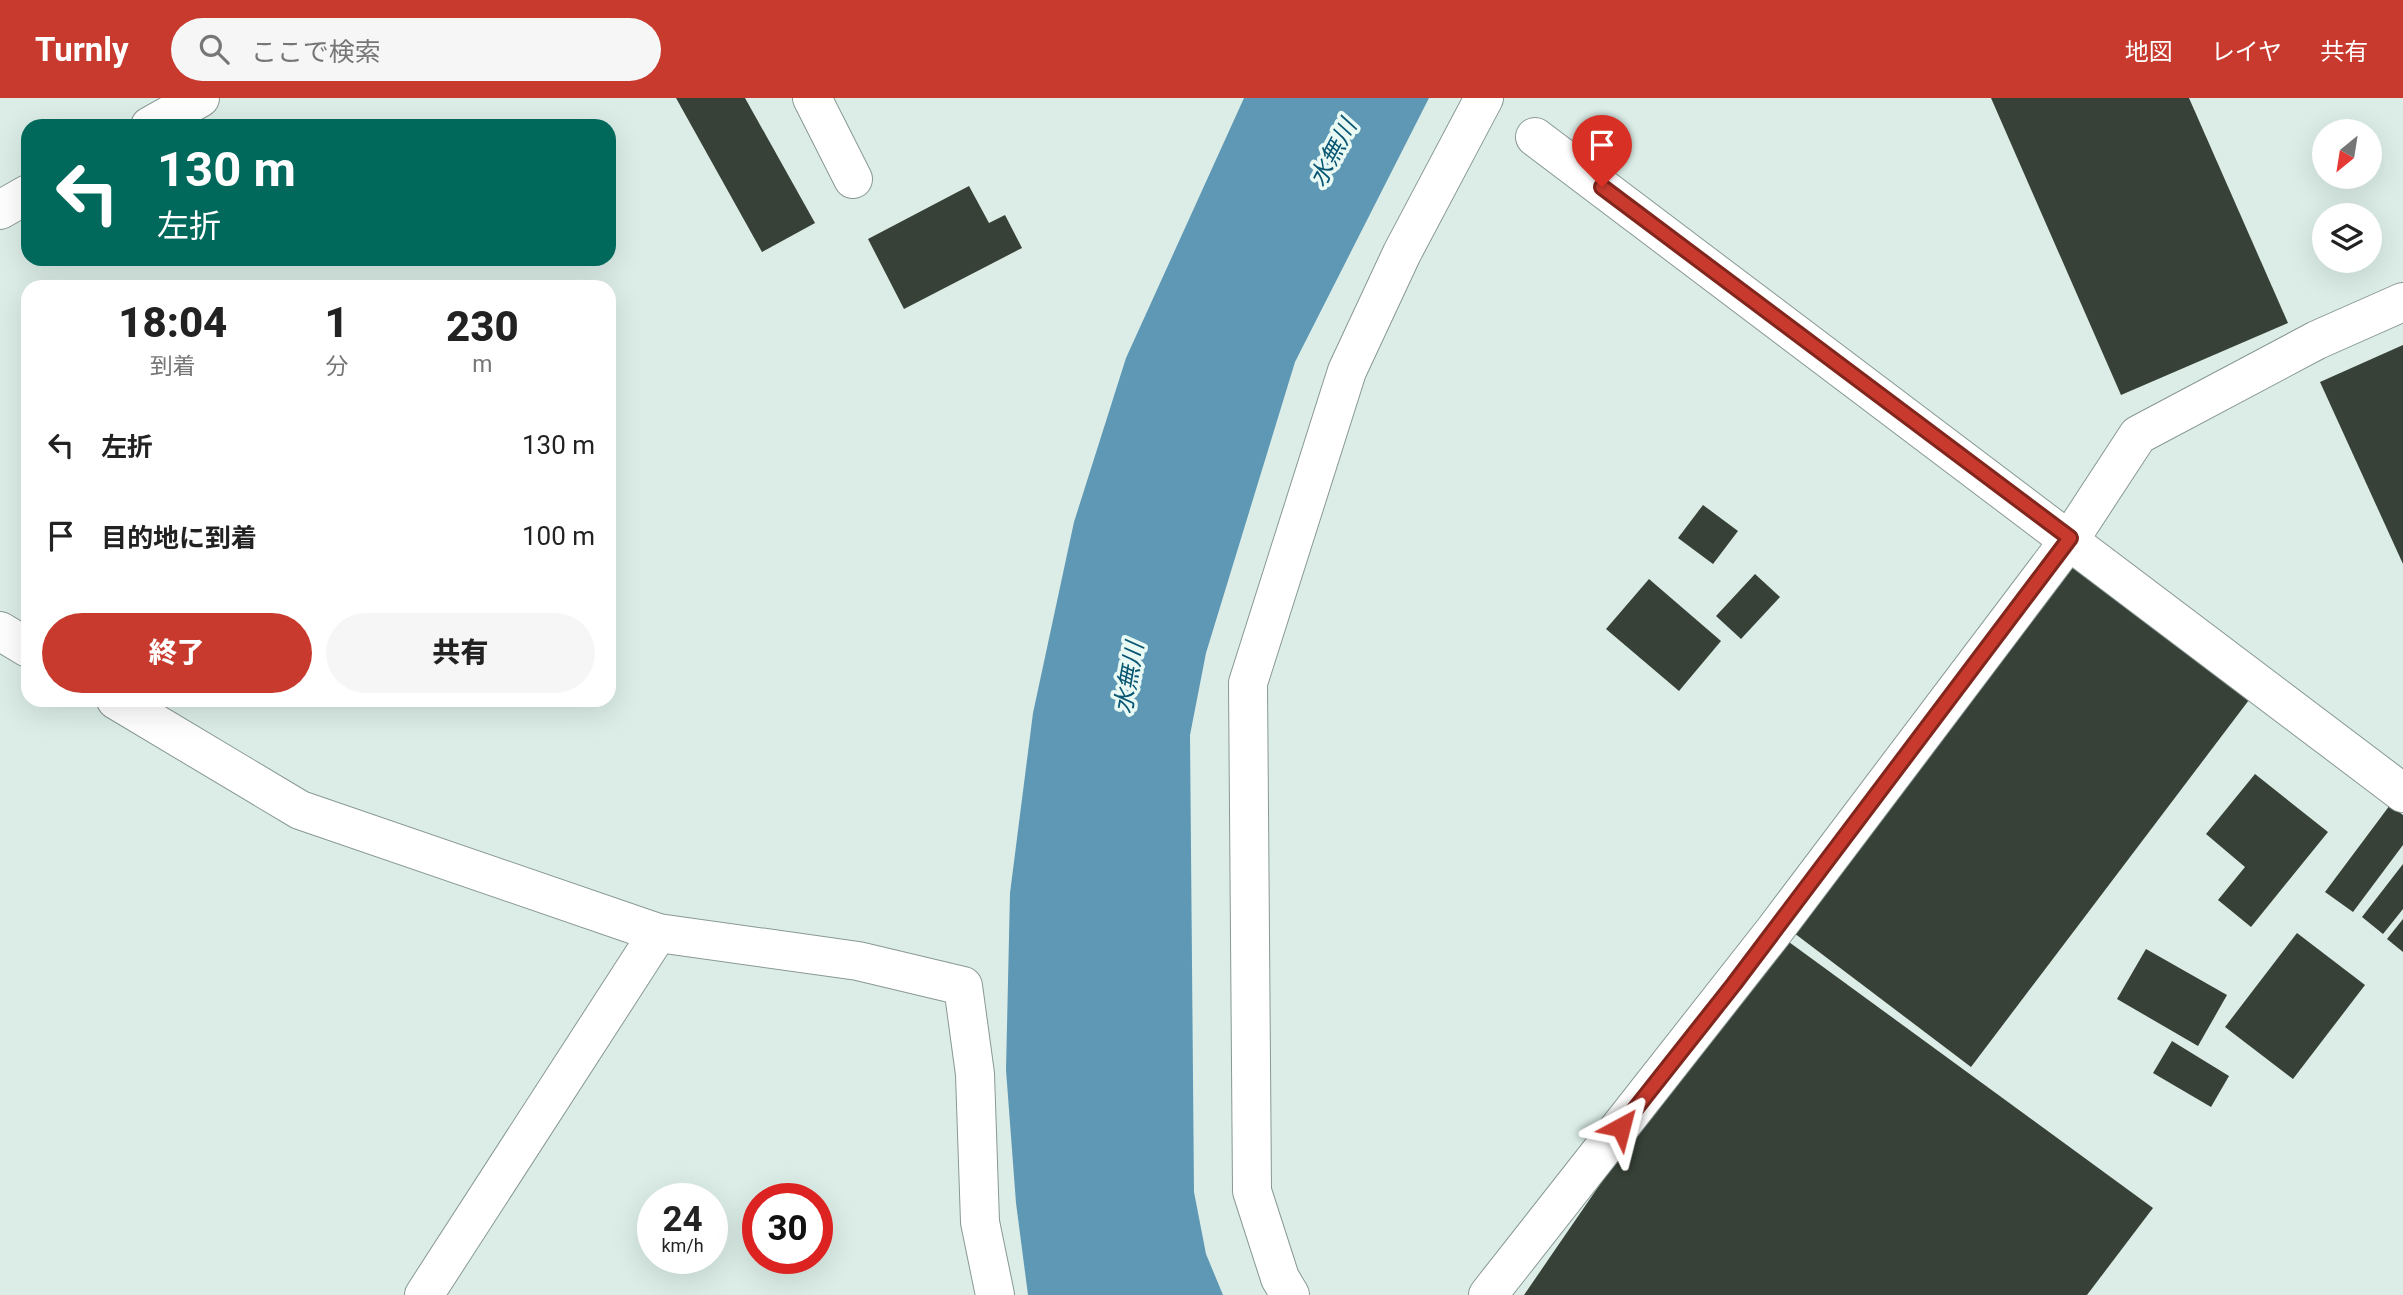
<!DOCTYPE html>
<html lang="ja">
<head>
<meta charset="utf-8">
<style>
	:root { --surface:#fff; --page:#f6f6f6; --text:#222; --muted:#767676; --accent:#c73a2d }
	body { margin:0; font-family:Roboto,"Noto Sans JP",sans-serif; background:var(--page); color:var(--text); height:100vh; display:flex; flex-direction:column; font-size:26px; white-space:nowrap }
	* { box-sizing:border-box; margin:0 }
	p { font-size:23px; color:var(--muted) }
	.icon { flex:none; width:38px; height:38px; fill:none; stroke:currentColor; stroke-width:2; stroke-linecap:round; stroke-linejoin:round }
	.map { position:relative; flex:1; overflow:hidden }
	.details { position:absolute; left:21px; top:182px; width:595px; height:427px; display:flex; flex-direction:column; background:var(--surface); border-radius:21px; box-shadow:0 7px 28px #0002 }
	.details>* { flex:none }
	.top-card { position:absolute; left:21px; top:21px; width:595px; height:147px; border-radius:21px; box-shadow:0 7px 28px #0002; background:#00695c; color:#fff; overflow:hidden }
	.needle { width:46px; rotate:210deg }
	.controls { position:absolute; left:2312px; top:21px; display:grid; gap:14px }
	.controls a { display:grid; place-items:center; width:70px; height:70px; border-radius:50%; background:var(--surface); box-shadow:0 7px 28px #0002; font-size:35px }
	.speed { position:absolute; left:637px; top:1085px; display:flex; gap:14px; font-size:35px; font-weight:700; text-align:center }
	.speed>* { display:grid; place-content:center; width:91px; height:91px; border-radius:50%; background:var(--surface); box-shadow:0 7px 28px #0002; line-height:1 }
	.speed small { font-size:18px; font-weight:400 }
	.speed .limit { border:10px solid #d22; background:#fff; color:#111 }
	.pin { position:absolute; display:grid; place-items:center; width:60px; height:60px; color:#fff; margin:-72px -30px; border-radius:50% 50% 50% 0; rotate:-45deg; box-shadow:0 0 7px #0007 }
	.pin .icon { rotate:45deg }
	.me { position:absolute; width:77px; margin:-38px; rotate:38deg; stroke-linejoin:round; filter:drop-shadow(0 0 5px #0008) }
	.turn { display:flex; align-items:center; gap:24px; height:147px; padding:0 21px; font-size:32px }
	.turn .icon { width:91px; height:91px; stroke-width:2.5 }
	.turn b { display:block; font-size:49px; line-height:60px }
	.eta { display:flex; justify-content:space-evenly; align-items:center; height:119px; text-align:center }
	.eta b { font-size:42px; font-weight:800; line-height:49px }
	.primary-button { display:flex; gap:14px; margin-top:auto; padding:14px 21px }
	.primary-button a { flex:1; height:80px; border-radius:42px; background:var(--accent); color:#fff; font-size:28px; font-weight:800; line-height:80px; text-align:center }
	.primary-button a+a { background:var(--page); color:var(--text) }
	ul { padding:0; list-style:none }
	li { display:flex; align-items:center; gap:21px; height:91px; padding:0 21px }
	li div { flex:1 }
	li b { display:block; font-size:26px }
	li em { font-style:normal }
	header { display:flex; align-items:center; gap:42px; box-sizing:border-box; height:98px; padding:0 35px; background:var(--accent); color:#fff }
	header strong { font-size:33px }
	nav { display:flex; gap:38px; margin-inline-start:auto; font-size:24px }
	.search { width:490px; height:63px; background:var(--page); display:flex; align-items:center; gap:18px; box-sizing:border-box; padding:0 24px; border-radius:38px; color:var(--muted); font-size:26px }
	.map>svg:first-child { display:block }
</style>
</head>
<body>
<header>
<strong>Turnly</strong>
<div class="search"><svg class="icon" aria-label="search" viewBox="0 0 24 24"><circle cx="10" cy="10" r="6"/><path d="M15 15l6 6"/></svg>ここで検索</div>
<nav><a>地図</a><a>レイヤ</a><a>共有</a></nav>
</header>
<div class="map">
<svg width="2403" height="1197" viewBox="0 0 2403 1197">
	<rect width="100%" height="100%" fill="#dcede7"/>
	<polygon fill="#5f98b4" points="1244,0 1429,0 1295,264 1206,555 1190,637 1194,1094 1206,1156 1223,1197 1028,1197 1016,1105 1006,972 1010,795 1033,615 1074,424 1126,260"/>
	<g fill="#374137">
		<polygon points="676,0 745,0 815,125 762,154"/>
		<polygon points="1991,0 2189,0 2288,225 2121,297"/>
		<polygon points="969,88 989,125 1005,117 1022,150 904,211 868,141"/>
		<polygon points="2403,247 2403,466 2320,284"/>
		<polygon points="1703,407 1738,433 1713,466 1678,440"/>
		<polygon points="2075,465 2252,598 1971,969 1794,835"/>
		<polygon points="1755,476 1780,499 1741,541 1716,518"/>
		<polygon points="1649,481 1721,543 1679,593 1606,531"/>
		<polygon points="2255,676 2328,734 2251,829 2218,802 2245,769 2206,736"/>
		<polygon points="2390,707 2403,717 2403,747 2353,814 2325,794"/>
		<polygon points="2403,766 2403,811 2383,836 2362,819"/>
		<polygon points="2403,821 2403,854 2387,841"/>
		<polygon points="1774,833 2153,1110 2087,1197 1524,1197"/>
		<polygon points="2297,835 2365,887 2293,981 2225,929"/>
		<polygon points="2146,851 2227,897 2198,948 2117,901"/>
		<polygon points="2172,943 2229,978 2211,1009 2153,975"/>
	</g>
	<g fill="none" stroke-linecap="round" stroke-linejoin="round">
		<g stroke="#889893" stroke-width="40">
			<g id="minor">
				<polyline points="812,0 853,81"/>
				<polyline points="150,28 200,0"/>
				<polyline points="1535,39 2403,695"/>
				<polyline points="0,112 28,96"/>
				<polyline points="0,533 28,550"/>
				<polyline points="116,602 300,712 658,835 858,863 963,888 975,976 980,1124 995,1197"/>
				<polyline points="424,1197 658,835"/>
				<polyline points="1290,1197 1280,1180 1252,1093 1248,585 1347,273 1402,155 1484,0"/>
				<polyline points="1488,1197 1774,833 2070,441 2138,337 2317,242 2403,204"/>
			</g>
		</g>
		<use href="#minor" stroke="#fff" stroke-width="38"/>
	</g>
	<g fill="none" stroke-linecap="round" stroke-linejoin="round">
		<g stroke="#81261d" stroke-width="18">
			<polyline id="route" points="1602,89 2070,440 1734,886 1621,1029"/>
		</g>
		<use href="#route" stroke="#c73a2d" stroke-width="12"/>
	</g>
	<g text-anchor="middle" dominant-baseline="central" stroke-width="7" stroke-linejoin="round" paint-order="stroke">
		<g font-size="24" font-style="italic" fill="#095673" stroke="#e9faf4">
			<text transform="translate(1333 55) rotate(-62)">水無川</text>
			<text transform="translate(1129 580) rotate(-80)">水無川</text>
		</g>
	</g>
</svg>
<div class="controls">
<a><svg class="needle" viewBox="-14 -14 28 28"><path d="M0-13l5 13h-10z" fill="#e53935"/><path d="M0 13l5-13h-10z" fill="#767676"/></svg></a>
<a><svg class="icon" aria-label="layers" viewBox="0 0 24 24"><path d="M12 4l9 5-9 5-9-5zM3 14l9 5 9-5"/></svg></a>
</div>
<div class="speed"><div>24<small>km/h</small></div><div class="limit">30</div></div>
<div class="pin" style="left:1602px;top:89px;background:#d93025"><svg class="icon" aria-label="arrive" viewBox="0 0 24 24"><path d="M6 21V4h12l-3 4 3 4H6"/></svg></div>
<svg class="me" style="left:1621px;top:1029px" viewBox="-20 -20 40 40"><path d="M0-17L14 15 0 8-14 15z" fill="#c73a2d" stroke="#fff" stroke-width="4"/></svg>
<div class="top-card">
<div class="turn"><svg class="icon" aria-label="left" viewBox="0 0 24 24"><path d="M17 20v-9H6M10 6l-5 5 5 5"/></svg><div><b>130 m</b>左折</div></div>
</div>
<section class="details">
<div class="eta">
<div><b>18:04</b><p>到着</p></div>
<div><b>1</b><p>分</p></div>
<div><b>230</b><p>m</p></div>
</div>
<ul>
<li><svg class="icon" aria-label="left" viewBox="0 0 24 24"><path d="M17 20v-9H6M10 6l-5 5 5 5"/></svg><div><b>左折</b></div><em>130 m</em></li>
<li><svg class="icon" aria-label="arrive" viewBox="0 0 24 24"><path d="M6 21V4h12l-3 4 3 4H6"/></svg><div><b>目的地に到着</b></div><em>100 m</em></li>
</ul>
<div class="primary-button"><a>終了</a><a>共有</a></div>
</section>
</div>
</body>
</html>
